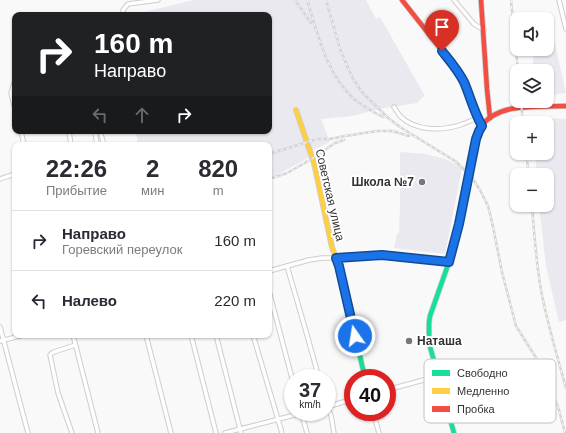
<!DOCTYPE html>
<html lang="ru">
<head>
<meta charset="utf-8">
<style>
	:root { --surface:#fff; --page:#f2f2f3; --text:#2b2b33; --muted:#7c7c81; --line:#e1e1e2 }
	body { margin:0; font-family:Helvetica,sans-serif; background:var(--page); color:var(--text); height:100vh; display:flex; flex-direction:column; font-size:15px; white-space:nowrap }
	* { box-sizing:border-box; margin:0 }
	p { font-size:13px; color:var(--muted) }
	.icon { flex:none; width:22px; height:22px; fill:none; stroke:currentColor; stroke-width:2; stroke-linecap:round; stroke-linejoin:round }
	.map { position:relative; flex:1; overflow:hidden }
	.sheet { position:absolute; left:12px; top:142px; width:260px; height:196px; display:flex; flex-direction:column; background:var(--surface); border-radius:8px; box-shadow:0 1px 3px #0004 }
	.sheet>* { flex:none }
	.hud { position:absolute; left:12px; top:12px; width:260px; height:122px; border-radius:8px; box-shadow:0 1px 3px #0004; background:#202124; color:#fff; overflow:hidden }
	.fabs { position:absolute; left:510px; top:12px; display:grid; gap:8px }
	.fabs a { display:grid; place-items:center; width:44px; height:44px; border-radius:8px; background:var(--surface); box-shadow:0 1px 3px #0004; font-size:20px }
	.speed { position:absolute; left:284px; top:369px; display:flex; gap:8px; font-size:20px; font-weight:700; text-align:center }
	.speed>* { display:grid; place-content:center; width:52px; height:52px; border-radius:50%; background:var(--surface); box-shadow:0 1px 3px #0004; line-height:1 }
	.speed small { font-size:10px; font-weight:400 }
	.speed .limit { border:6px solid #d22; background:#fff; color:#111 }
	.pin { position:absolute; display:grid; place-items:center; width:34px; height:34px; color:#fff; margin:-41px -17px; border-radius:50% 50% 50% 0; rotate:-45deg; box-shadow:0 0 4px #0007 }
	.pin .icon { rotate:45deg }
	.me { position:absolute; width:44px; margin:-22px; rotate:347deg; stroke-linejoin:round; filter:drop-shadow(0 0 3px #0008) }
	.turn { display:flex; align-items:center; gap:14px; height:84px; padding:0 16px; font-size:18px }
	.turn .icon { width:52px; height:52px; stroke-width:2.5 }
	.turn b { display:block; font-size:28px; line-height:34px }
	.lanes { display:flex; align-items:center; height:38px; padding:0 16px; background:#0003; justify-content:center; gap:20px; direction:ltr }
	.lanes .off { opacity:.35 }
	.eta { display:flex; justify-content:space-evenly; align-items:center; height:68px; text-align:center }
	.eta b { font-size:24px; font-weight:600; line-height:28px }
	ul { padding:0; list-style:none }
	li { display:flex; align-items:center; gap:12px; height:60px; padding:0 16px; border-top:1px solid var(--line) }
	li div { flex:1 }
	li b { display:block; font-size:15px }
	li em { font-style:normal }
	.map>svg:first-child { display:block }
</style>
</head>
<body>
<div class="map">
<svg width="566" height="433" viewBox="0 0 566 433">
	<rect width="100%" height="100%" fill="#f9f9fa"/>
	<g fill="#e9e9ef">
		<polygon points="194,0 366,0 376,19 380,17 425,96 423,97 417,103 379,109 352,116 321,119 330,142 313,150 308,158 269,179 269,145 138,145 136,131 269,131 269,15 131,15"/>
		<polygon points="537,14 549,18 566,93 547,96 547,71 534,71 533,64 534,49 547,49 547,19 536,19"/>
		<polygon points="532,118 566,119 566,320 559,322 546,266 539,205 547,205 547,175 537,175 535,153 547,153 547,123 532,123"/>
		<polygon points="400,152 426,154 448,160 462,168 445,254 394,248 397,234 399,233 400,208"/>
	</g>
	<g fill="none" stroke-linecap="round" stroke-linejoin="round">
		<g stroke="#cececf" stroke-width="5.5">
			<g id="street">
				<polyline points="454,0 474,24 484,30"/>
				<polyline points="559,0 566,29"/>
				<polyline points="123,15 123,10 128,4 158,0"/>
				<polyline points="15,80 11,93 15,109"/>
				<path d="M394,107c2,3 4,7 7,10 15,14 40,14 59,8 6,-2 12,-5 18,-7l4,8"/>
				<polyline points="21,131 24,145"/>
				<polyline points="69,131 71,145"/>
				<polyline points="95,131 97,145"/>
				<polyline points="100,131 104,145"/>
				<polyline points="0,179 15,174"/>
				<polyline points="287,266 307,335 319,378"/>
				<polyline points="269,271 309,260 322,258 336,258 381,255 449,262"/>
				<polyline points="269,291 293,382"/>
				<polyline points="0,327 28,433"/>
				<polyline points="73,335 98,433"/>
				<polyline points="146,335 171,433"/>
				<polyline points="191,335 216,433"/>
				<polyline points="216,335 241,433"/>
				<polyline points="253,335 282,433"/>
				<polyline points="0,341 24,335"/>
				<polyline points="387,390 438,376"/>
				<polyline points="327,407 353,399"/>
				<polyline points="327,408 331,415 334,433"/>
				<polyline points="301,412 307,433"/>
				<polyline points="373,412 379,433"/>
				<polyline points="72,433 58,393 50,355 52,353 54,352 75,345"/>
				<polyline points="225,433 306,412"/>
			</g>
		</g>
		<g stroke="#cececf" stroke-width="6">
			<g id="fast">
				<polyline points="345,292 365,378"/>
				<polyline points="454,433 429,343 429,323 430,316 449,262 476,139 481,127"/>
			</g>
		</g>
		<g stroke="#cececf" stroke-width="6">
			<polyline id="slow" points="296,110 314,163 332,247 339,267 345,292"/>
		</g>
		<g stroke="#cececf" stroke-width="6">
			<g id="jam">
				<polyline points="402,0 458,71 478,118"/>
				<polyline points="481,0 487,89 490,118"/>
				<path d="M481,127c16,-25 59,-20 85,-21"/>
			</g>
		</g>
		<use href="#street" stroke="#fefefe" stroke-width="3.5"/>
		<use href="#fast" stroke="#16e098" stroke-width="4.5"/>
		<use href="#slow" stroke="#ffcf43" stroke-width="4.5"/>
		<use href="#jam" stroke="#f24e42" stroke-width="4.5"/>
		<g stroke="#d4d4d5" stroke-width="2.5">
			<g id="rail">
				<polyline points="295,0 311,23"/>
				<path d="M307,0c11,34 19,74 47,99 9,7 19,13 29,18"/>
				<polyline points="326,0 340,49 352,77 361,91 387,117 400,127 455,161 471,176 480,190 488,206 492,222 502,272 516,326 540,364 549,384 559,410 565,433"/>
				<polyline points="511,0 518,71"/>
				<polyline points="521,101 523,123"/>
				<polyline points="526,153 529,175"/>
				<polyline points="269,154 317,139 330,139 345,136 377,131 392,131 409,136"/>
				<polyline points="269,179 287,173 310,160 335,143 344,140"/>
				<path d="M532,205c2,28 4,57 9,85 6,33 16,65 25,98"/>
			</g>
		</g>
		<use href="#rail" stroke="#fff" stroke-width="1" stroke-dasharray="3" stroke-linecap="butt"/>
	</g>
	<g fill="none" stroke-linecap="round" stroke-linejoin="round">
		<g stroke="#114b97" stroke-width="10">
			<path id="route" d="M355,336l-16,-70 -3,-8 46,-3 67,7 10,-38 17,-85 3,-8 3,-5c-8,-14 -12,-30 -18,-44 -6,-12 -14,-21 -22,-31"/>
		</g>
		<use href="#route" stroke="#1a73e8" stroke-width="7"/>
	</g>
	<g fill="#787879" stroke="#fff" stroke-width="1.5">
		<circle cx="422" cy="182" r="4"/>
		<circle cx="409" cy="341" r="4"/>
	</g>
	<g text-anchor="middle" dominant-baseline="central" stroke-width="4" stroke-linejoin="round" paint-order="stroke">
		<g font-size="12" font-weight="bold" fill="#333334" stroke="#fff" text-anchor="end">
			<text x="414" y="182">Школа №7</text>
			<text x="417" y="341" text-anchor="start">Наташа</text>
		</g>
		<g font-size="12" fill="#333334" stroke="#fff">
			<text transform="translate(330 195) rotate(77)">Советская улица</text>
		</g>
	</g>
	<rect x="424" y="359" width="132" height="64" rx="6" fill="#fff" stroke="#c2c2c2" stroke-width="1"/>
	<rect x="432" y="370" width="18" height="6" fill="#16e098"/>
	<rect x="432" y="388" width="18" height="6" fill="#ffcf43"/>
	<rect x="432" y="406" width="18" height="6" fill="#f24e42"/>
	<g font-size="11" fill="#333334">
		<text x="457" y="377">Свободно</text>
		<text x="457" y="395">Медленно</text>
		<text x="457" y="413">Пробка</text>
	</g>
</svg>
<div class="fabs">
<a><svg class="icon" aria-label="sound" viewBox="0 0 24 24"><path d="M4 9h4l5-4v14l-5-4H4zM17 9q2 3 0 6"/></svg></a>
<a><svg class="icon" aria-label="layers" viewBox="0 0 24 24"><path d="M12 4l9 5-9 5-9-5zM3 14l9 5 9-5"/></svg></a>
<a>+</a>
<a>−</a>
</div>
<div class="speed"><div>37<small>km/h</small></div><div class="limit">40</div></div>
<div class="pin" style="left:442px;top:51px;background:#d93025"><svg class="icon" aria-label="arrive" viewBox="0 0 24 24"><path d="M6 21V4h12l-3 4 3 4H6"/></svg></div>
<svg class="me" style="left:355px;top:336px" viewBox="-20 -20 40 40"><circle r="17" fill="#1a73e8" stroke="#fff" stroke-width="3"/><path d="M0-11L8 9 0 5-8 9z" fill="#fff"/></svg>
<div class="hud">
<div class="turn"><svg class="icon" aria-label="right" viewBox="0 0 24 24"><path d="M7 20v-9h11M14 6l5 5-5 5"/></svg><div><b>160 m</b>Направо</div></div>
<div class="lanes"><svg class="icon off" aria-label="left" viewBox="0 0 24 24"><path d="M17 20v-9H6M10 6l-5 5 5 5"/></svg><svg class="icon off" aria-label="ahead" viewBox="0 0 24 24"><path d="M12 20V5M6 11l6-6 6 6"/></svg><svg class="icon" aria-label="right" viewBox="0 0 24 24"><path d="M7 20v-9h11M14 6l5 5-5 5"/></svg></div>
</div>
<section class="sheet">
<div class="eta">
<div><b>22:26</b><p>Прибытие</p></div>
<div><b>2</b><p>мин</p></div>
<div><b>820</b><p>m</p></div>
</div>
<ul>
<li><svg class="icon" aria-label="right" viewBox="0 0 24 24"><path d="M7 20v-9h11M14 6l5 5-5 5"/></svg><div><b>Направо</b><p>Горевский переулок</p></div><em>160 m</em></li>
<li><svg class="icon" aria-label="left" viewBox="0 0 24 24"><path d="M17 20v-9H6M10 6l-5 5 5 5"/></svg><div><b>Налево</b></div><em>220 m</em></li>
</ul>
</section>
</div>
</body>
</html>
